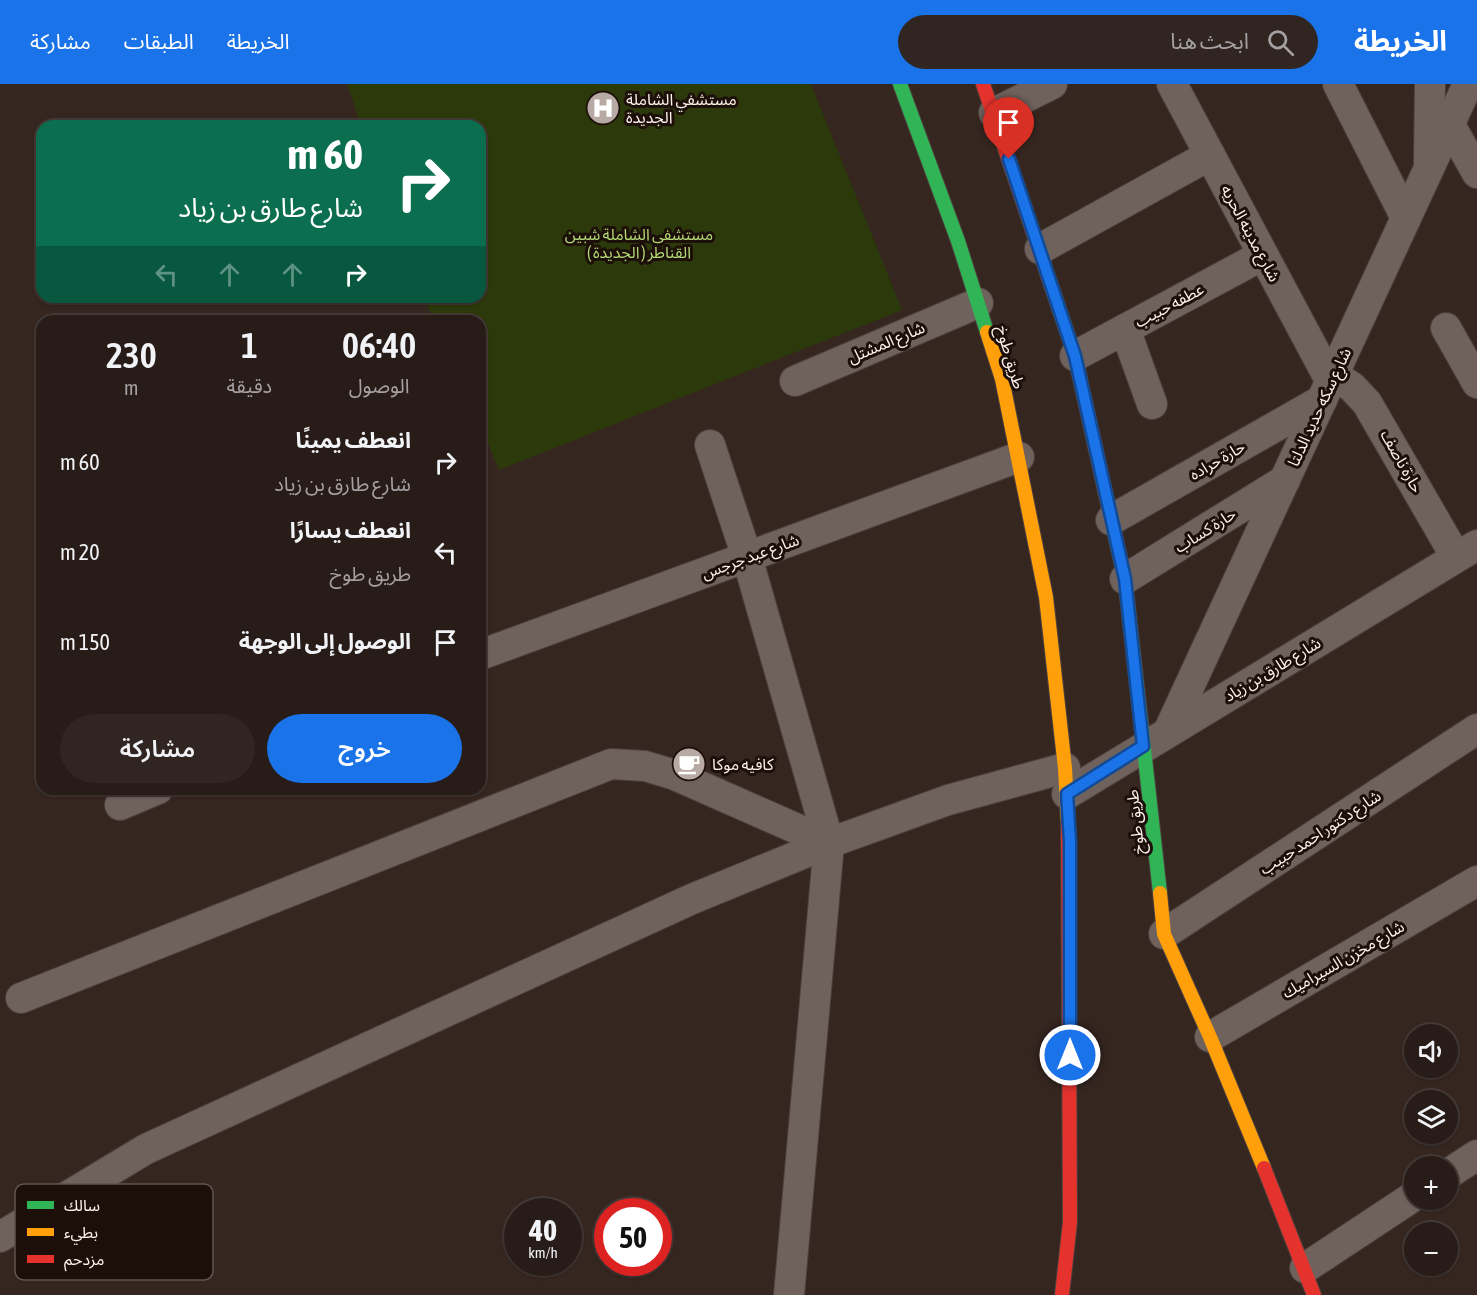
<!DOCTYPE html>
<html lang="ar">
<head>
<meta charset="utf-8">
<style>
	:root { --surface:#281c18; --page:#302521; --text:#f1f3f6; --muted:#a5a1a2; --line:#443a37; --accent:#1a73e8 }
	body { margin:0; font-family:"Asap Condensed","Noto Sans Arabic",sans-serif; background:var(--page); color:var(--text); direction:rtl; height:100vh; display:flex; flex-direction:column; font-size:22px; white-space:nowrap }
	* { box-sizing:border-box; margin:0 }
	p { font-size:20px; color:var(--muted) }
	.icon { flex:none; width:33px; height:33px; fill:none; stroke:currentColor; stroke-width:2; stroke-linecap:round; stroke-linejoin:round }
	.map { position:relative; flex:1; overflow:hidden; direction:ltr }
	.drawer { position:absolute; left:36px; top:231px; width:450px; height:480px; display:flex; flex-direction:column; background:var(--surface); border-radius:18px; box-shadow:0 2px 4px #0004,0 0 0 2px var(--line); direction:rtl }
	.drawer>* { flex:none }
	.banner { position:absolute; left:36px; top:36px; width:450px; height:183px; border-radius:18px; box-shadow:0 2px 4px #0004,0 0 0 2px var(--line); direction:rtl; background:#0b6e4f; color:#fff; overflow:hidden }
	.controls { position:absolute; left:1404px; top:940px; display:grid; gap:12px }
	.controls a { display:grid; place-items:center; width:54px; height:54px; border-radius:50%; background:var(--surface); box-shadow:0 2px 4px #0004,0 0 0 2px var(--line); font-size:30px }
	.speed { position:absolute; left:504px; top:1114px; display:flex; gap:12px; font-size:30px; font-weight:700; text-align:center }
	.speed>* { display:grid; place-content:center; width:78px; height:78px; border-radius:50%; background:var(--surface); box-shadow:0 2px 4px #0004,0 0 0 2px var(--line); line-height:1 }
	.speed small { font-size:15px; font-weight:400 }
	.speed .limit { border:9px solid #d22; background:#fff; color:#111 }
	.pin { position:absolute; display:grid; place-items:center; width:51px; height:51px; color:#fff; margin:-62px -26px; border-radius:50% 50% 50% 0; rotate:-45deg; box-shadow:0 0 6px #0007 }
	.pin .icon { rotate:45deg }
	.me { position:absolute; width:66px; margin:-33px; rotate:0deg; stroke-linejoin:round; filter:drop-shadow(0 0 4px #0008) }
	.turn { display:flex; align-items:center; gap:21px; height:126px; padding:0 24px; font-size:27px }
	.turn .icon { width:78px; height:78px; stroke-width:2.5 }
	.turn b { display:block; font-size:42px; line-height:51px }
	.lanes { display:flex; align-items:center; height:57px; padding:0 24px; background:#0003; justify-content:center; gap:30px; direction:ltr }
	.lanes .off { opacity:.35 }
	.eta { display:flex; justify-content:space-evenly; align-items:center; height:102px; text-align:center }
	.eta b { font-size:36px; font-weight:600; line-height:42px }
	.primary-button { display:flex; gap:12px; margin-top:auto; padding:12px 24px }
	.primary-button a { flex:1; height:69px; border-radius:36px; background:var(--accent); color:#fff; font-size:24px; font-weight:600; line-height:69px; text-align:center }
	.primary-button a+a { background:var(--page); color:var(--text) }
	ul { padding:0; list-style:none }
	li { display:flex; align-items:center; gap:18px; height:90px; padding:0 24px }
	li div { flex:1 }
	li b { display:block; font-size:22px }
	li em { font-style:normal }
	header { display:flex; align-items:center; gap:36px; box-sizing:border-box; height:84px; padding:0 30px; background:var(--accent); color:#fff }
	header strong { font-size:28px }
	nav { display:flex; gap:33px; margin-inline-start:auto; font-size:21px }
	.search { width:420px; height:54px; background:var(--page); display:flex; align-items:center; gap:15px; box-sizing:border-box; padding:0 21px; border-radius:33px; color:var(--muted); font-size:22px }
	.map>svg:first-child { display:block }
</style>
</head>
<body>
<header>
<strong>الخريطة</strong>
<div class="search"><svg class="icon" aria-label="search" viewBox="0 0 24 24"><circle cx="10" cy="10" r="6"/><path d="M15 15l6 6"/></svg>ابحث هنا</div>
<nav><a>الخريطة</a><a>الطبقات</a><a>مشاركة</a></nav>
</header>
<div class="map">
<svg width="1477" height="1211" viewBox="0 0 1477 1211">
	<rect width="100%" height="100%" fill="#362620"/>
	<polygon fill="#2c390a" points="347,0 811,0 902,226 499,386 480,340 480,237 434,237 424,213 480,213 480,42 361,42"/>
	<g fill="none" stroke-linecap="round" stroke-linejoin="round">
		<g stroke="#4d413d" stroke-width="32">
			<g id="street">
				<polyline points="1172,0 1331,298"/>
				<polyline points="1338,0 1406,134"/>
				<polyline points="994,29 1052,0"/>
				<polyline points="1450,41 1477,89"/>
				<polyline points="1429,77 1430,0"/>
				<polyline points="1040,165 1210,71"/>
				<polyline points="1446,244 1477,299"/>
				<polyline points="1125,245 1152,320"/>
				<polyline points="1075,272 1263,171"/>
				<polyline points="1334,291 1352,303 1367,319 1456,473"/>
				<polyline points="795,297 978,219"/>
				<polyline points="710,361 747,473 829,759 789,1211"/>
				<polyline points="1111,436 1322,316"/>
				<polyline points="1125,495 1285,396"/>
				<polyline points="480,571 1019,373"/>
				<polyline points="1169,646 1468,0"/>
				<polyline points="1067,710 1477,461"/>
				<polyline points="120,721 158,705"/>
				<polyline points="1164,850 1477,645"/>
				<polyline points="21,914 611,680 645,682 675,691 829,759"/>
				<polyline points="1210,953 1477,797"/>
				<polyline points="1448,1090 1477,1071"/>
				<polyline points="0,1153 146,1065 692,815 829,759 948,716 1065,684"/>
				<polyline points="1305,1184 1414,1112"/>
			</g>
		</g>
		<g stroke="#4d413d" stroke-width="16">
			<g id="fast">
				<polyline points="900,0 958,157 987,248"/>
				<polyline points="1113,443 1125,495 1160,809"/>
			</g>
		</g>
		<g stroke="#4d413d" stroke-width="16">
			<g id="slow">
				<polyline points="987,248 1002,295 1046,513 1065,684 1068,739"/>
				<polyline points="1160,809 1164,850 1210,953 1264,1084"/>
			</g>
		</g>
		<g stroke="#4d413d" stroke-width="16">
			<g id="jam">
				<polyline points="983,0 1075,272 1113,443"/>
				<polyline points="1264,1084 1314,1211"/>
				<polyline points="1062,1211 1070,1138 1068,739"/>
			</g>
		</g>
		<use href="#street" stroke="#6f625d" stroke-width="30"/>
		<use href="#fast" stroke="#30b455" stroke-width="14"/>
		<use href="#slow" stroke="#ff9f0a" stroke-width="14"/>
		<use href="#jam" stroke="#e5322d" stroke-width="14"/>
	</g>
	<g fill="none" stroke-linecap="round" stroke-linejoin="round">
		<g stroke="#114b97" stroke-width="15">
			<polyline id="route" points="1009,75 1075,272 1125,495 1143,662 1067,710 1070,757 1070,971"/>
		</g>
		<use href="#route" stroke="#1a73e8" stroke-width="10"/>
	</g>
	<defs>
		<g id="hospital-disc" transform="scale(1.725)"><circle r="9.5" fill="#b7aaa5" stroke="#1c0f0a"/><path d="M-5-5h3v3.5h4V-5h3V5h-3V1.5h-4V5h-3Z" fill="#fff"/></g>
		<g id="cafe-disc" transform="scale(1.725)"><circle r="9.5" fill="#b7aaa5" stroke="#1c0f0a"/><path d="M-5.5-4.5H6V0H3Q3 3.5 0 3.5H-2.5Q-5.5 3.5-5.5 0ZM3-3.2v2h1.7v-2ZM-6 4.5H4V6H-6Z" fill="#fff"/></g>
	</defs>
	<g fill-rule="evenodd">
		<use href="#hospital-disc" x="603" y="24"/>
		<use href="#cafe-disc" x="689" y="680"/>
	</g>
	<g text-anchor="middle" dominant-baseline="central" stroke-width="6" stroke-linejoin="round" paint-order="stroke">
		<g font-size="16" fill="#fdf1ec" stroke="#1c0f0a" text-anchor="start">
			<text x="626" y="15">مستشفي الشاملة<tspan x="626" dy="18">الجديدة</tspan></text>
			<text x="712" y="680">كافيه موكا</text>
		</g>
		<g font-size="16" fill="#fdf1ec" stroke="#1c0f0a">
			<text transform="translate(1251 149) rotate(62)">شارع مدينه الحريه</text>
			<text transform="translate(1169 221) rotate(-28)">عطفه حبيب</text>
			<text transform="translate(886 258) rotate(-23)">شارع المشتل</text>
			<text transform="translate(1011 273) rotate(74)">طريق طوخ</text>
			<text transform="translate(1319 323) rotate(-65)">شارع سكه حديد الدلتا</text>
			<text transform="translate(1217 376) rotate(-30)">حارة حراده</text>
			<text transform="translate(1402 377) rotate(61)">حارة ناصف</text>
			<text transform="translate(1205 446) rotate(-32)">حارة كساب</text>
			<text transform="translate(750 472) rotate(-20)">شارع عبد جرجس</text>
			<text transform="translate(1272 585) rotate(-31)">شارع طارق بن زياد</text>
			<text transform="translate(1135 738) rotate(-96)">طريق طوخ</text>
			<text transform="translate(1320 748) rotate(-33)">شارع دكتور احمد حبيب</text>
			<text transform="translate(1343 875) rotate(-30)">شارع مخزن السيراميك</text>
		</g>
		<g font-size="16" fill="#b3d974" stroke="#1c0f0a">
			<text x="639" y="150">مستشفي الشاملة شبين<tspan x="639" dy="18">القناطر ( الجديدة )</tspan></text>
		</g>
	</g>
	<rect x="15" y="1100" width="198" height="96" rx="9" fill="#1c0f0a" stroke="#60534e" stroke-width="1.5"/>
	<rect x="27" y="1117" width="27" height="8" fill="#30b455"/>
	<rect x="27" y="1144" width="27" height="8" fill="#ff9f0a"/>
	<rect x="27" y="1171" width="27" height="8" fill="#e5322d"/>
	<g font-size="16" fill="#fdf1ec">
		<text x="64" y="1127">سالك</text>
		<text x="64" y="1154">بطيء</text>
		<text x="64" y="1181">مزدحم</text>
	</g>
</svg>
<div class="controls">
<a><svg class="icon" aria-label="sound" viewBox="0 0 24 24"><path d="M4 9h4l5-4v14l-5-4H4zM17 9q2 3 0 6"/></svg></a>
<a><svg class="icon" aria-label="layers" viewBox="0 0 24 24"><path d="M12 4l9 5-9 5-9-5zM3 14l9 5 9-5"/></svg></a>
<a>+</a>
<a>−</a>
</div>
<div class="speed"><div>40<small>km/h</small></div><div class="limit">50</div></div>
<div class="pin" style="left:1009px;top:75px;background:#d93025"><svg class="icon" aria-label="arrive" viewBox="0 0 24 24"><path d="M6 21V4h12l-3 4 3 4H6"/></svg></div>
<svg class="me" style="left:1070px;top:971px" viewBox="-20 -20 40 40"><circle r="17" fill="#1a73e8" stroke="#fff" stroke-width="3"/><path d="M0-11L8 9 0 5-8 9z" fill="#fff"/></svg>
<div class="banner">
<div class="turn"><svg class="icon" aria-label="right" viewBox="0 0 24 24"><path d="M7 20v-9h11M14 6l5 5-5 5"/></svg><div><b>60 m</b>شارع طارق بن زياد</div></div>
<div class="lanes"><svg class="icon off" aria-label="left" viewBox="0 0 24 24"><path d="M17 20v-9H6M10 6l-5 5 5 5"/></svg><svg class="icon off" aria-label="ahead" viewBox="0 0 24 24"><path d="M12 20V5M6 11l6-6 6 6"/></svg><svg class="icon off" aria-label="ahead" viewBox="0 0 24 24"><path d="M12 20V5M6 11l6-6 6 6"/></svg><svg class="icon" aria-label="right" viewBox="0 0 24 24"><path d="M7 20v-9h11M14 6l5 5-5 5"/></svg></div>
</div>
<section class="drawer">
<div class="eta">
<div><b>06:40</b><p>الوصول</p></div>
<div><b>1</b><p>دقيقة</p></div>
<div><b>230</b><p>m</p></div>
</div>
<ul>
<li><svg class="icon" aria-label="right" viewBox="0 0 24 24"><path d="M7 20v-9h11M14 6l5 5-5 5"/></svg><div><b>انعطف يمينًا</b><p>شارع طارق بن زياد</p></div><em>60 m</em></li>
<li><svg class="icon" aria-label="left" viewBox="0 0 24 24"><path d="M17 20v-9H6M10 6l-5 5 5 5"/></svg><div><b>انعطف يسارًا</b><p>طريق طوخ</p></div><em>20 m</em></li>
<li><svg class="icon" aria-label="arrive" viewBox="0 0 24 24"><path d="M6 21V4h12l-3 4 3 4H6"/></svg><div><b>الوصول إلى الوجهة</b></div><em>150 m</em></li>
</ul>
<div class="primary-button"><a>خروج</a><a>مشاركة</a></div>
</section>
</div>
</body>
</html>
